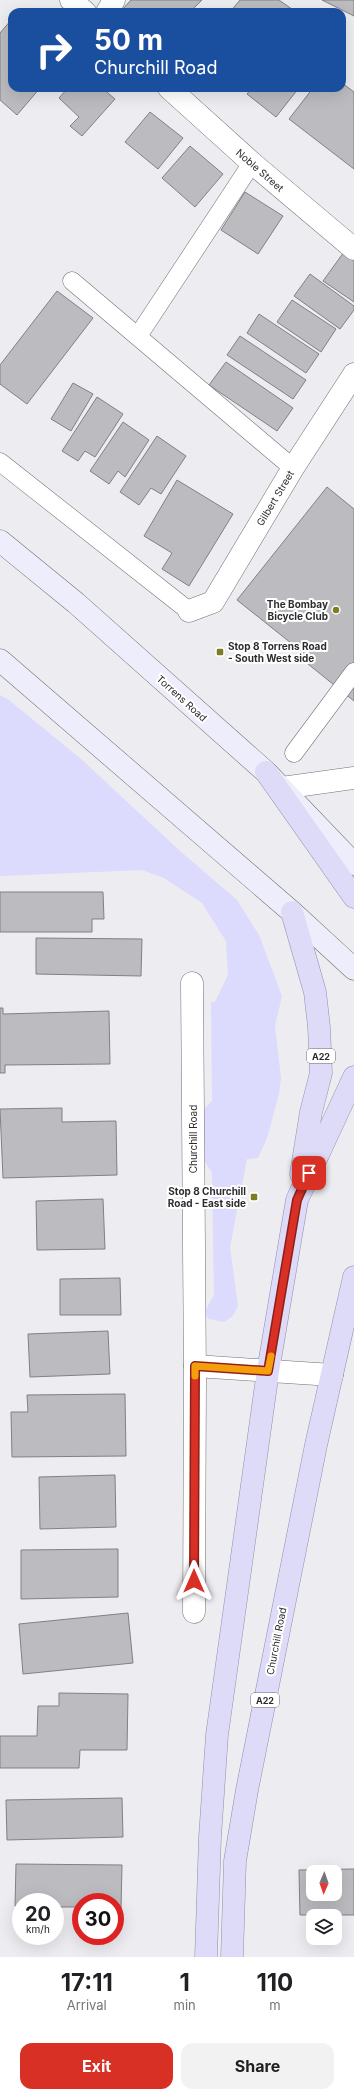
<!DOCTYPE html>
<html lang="en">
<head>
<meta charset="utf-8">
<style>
	:root { --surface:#fff; --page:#f2f2f2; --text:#202124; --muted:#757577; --accent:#d93025 }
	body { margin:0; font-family:Inter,sans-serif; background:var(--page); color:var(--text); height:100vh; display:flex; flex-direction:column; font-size:15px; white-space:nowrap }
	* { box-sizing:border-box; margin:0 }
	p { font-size:13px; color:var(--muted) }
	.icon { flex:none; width:22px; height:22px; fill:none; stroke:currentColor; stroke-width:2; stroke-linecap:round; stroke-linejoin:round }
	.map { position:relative; height:1957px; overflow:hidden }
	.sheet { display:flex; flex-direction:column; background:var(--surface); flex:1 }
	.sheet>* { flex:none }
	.banner { position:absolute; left:8px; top:8px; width:338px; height:84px; border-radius:12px; box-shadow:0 4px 16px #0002; background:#1a4fa0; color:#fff; overflow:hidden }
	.needle { width:26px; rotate:182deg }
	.tools { position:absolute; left:306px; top:1865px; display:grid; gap:8px }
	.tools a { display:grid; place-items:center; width:36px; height:36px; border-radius:8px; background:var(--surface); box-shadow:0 4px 16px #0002; font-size:20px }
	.speed { position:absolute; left:12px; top:1893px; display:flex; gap:8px; font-size:20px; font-weight:700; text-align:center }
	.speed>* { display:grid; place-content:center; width:52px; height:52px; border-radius:50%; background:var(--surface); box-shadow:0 4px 16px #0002; line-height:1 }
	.speed small { font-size:10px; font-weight:400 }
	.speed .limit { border:6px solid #d22; background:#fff; color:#111 }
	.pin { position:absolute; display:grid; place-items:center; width:34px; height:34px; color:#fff; margin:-17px; border-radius:8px; box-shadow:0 2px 6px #0006 }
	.me { position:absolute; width:44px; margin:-22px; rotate:0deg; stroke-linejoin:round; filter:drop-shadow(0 0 3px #0008) }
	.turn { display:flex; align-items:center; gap:14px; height:84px; padding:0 20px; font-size:18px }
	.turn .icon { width:52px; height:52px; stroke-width:2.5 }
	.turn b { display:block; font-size:28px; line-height:34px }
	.eta { display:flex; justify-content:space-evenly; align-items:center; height:68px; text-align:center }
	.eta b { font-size:24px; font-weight:700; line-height:28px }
	.action { display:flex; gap:8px; margin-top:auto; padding:8px 20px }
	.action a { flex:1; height:46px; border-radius:12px; background:var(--accent); color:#fff; font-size:16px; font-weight:700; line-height:46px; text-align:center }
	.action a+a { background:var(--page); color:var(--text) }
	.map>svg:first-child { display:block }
</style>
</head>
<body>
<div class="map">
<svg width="354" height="1957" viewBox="0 0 354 1957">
	<rect width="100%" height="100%" fill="#edecf0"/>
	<polygon fill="#dcdafd" points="0,695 9,700 81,759 180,851 237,900 259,935 282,996 275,1026 281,1078 279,1094 267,1138 258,1158 247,1159 230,1247 238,1306 232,1317 224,1322 209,1319 204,1313 214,1295 212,1173 197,1149 199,1114 212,1101 211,1002 215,1002 228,975 226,941 202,903 164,878 142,870 0,876"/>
	<g fill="#bcbcc0" stroke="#818185" fill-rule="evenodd">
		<polygon points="131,0 202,0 190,12 120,12"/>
		<polygon points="240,0 279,0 296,12 230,12"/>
		<polygon points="322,0 354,0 354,16"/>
		<polygon points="12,19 12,88 40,88 17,115 0,100 0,33"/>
		<polygon points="342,83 354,92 354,169 289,119 313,88 342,88"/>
		<polygon points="68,88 102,88 115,99 82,136 70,126 79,117 59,98"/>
		<polygon points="252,88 297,88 298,89 276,117 247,94"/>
		<polygon points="150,112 183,138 158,169 125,142"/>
		<polygon points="190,146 223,174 195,207 162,178"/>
		<polygon points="245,192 283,216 258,254 221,230"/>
		<polygon points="344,252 354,259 354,302 323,281"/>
		<polygon points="310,274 354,306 354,310 340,329 294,296"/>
		<polygon points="57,291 93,318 27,404 0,384 0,365"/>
		<polygon points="292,300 336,329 321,352 277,322"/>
		<polygon points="259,314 319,354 306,373 247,333"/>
		<polygon points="240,336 306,380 293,399 227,355"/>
		<polygon points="226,362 293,408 277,431 209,385"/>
		<polygon points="73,383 93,394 71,431 51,419"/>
		<polygon points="97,397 123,414 95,457 85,451 78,461 62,451"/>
		<polygon points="123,422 149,440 125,477 118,471 109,484 90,471"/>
		<polygon points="157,436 186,456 161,494 151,488 139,505 120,492"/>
		<polygon points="177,480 233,514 189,586 162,569 172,553 144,536"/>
		<polygon points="327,487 354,509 354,701 308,664 311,659 237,600"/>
		<polygon points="0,892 103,892 104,919 92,919 92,932 0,932"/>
		<polygon points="36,938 142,939 141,976 36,974"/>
		<polygon points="0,1008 3,1008 3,1014 109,1011 110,1064 5,1065 5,1073 0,1073"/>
		<polygon points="62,1108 62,1122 116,1121 117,1175 3,1178 0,1109"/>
		<polygon points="103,1199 105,1249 37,1250 36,1201"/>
		<polygon points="120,1278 121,1315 60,1315 60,1279"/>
		<polygon points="108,1331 110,1374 30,1377 28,1334"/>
		<polygon points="125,1394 126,1456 12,1457 11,1412 28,1412 27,1395"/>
		<polygon points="115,1475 116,1527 40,1529 39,1477"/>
		<polygon points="118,1549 118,1597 21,1599 21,1550"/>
		<polygon points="128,1613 133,1663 23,1674 19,1624"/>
		<polygon points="59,1693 128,1694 127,1750 80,1750 79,1768 0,1768 0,1736 37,1736 38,1706 59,1706"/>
		<polygon points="122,1798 123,1837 7,1840 6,1800"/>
		<polygon points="16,1864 122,1865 121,1908 115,1907 115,1902 81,1902 81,1907 55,1907 55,1902 21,1902 21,1906 15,1906"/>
		<path d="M354,1869v46h-54l-1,-45zM313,1872h22v22h-22z"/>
	</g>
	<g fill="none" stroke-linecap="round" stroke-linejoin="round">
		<g stroke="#717174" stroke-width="19">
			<g id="service">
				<polyline points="72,281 293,468"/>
				<polyline points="138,336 252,163"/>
				<polyline points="0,462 189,611"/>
				<polyline points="294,753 354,672"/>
			</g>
		</g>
		<g stroke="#717174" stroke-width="23">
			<g id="minor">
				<polyline points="71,0 85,12"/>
				<polyline points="107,12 114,0"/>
				<polyline points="169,88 252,163 354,249"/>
				<polyline points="189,611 213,602 293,468 354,374"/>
				<polyline points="282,788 354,778"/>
				<polyline points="192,983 195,1379 194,1612"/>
				<polyline points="195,1366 332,1375"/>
			</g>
		</g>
		<g stroke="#717174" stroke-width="23">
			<g id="secondary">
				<polyline points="0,541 76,603 266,772 354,864"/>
				<polyline points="0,660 292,912 354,969"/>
			</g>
		</g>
		<g stroke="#908ead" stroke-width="23">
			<g id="primary">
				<polyline points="266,772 354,897"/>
				<polyline points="292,912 315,992 319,1027 321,1073 311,1112 301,1174"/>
				<polyline points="206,1957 210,1837 217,1735 268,1371 297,1200 354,1077"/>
				<polyline points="232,1957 235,1861 247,1790 316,1445 354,1277"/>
			</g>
		</g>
		<use href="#service" stroke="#fff" stroke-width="18"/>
		<use href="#minor" stroke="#fff" stroke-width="22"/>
		<use href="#secondary" stroke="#eeedfb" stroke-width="22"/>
		<use href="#primary" stroke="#dddbf7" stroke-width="22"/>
	</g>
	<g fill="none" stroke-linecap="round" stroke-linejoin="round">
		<g stroke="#8d1f18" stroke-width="10">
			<polyline id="route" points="194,1581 195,1366 268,1371 297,1200 309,1173"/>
		</g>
		<use href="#route" stroke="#d93025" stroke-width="7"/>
		<polyline stroke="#f59e0b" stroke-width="7" points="195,1376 195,1366 268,1371 271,1356"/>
	</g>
	<g fill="#7e7c24" stroke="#fff" stroke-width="1.5">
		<circle cx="336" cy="610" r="4"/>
		<rect x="216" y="648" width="8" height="8" rx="2"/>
		<rect x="250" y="1193" width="8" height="8" rx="2"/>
	</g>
	<g text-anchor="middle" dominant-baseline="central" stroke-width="4" stroke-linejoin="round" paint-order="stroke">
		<g fill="#fff" stroke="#6b6b6d" stroke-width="1">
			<rect x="307" y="1049" width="28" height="14" rx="3"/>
			<rect x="251" y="1693" width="28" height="14" rx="3"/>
		</g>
		<g font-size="9" font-weight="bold" fill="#2c2c2e">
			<text x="321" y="1056">A22</text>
			<text x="265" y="1700">A22</text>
		</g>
		<g font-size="10" fill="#2c2c2e" stroke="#fff">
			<text transform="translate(260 170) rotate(41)">Noble Street</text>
			<text transform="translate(275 498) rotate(-59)">Gilbert Street</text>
			<text transform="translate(182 698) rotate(42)">Torrens Road</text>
			<text transform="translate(193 1139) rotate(-90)">Churchill Road</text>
			<text transform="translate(276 1641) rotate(-79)">Churchill Road</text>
		</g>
		<g font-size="10" font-weight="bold" fill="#2c2c2e" stroke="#fff" text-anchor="end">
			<text x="328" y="604">The Bombay<tspan x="328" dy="12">Bicycle Club</tspan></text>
			<text x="228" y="646" text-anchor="start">Stop 8 Torrens Road<tspan x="228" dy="12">- South West side</tspan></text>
			<text x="246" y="1191">Stop 8 Churchill<tspan x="246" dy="12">Road - East side</tspan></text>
		</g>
	</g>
</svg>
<div class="tools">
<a><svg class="needle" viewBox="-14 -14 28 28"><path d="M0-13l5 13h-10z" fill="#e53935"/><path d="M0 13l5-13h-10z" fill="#757577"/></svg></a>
<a><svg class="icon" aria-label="layers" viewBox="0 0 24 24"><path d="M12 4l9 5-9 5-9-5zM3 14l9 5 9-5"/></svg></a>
</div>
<div class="speed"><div>20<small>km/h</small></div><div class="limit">30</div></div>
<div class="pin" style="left:309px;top:1173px;background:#d93025"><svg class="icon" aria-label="arrive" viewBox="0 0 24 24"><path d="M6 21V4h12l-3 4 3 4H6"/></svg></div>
<svg class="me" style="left:194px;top:1581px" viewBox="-20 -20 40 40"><path d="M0-17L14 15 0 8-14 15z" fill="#d93025" stroke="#fff" stroke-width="4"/></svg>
<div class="banner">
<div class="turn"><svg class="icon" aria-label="right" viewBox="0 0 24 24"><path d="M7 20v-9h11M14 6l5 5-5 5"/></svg><div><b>50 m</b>Churchill Road</div></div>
</div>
</div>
<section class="sheet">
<div class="eta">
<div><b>17:11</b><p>Arrival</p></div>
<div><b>1</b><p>min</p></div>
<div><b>110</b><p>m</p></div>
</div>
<div class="action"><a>Exit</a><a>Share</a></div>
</section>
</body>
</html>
